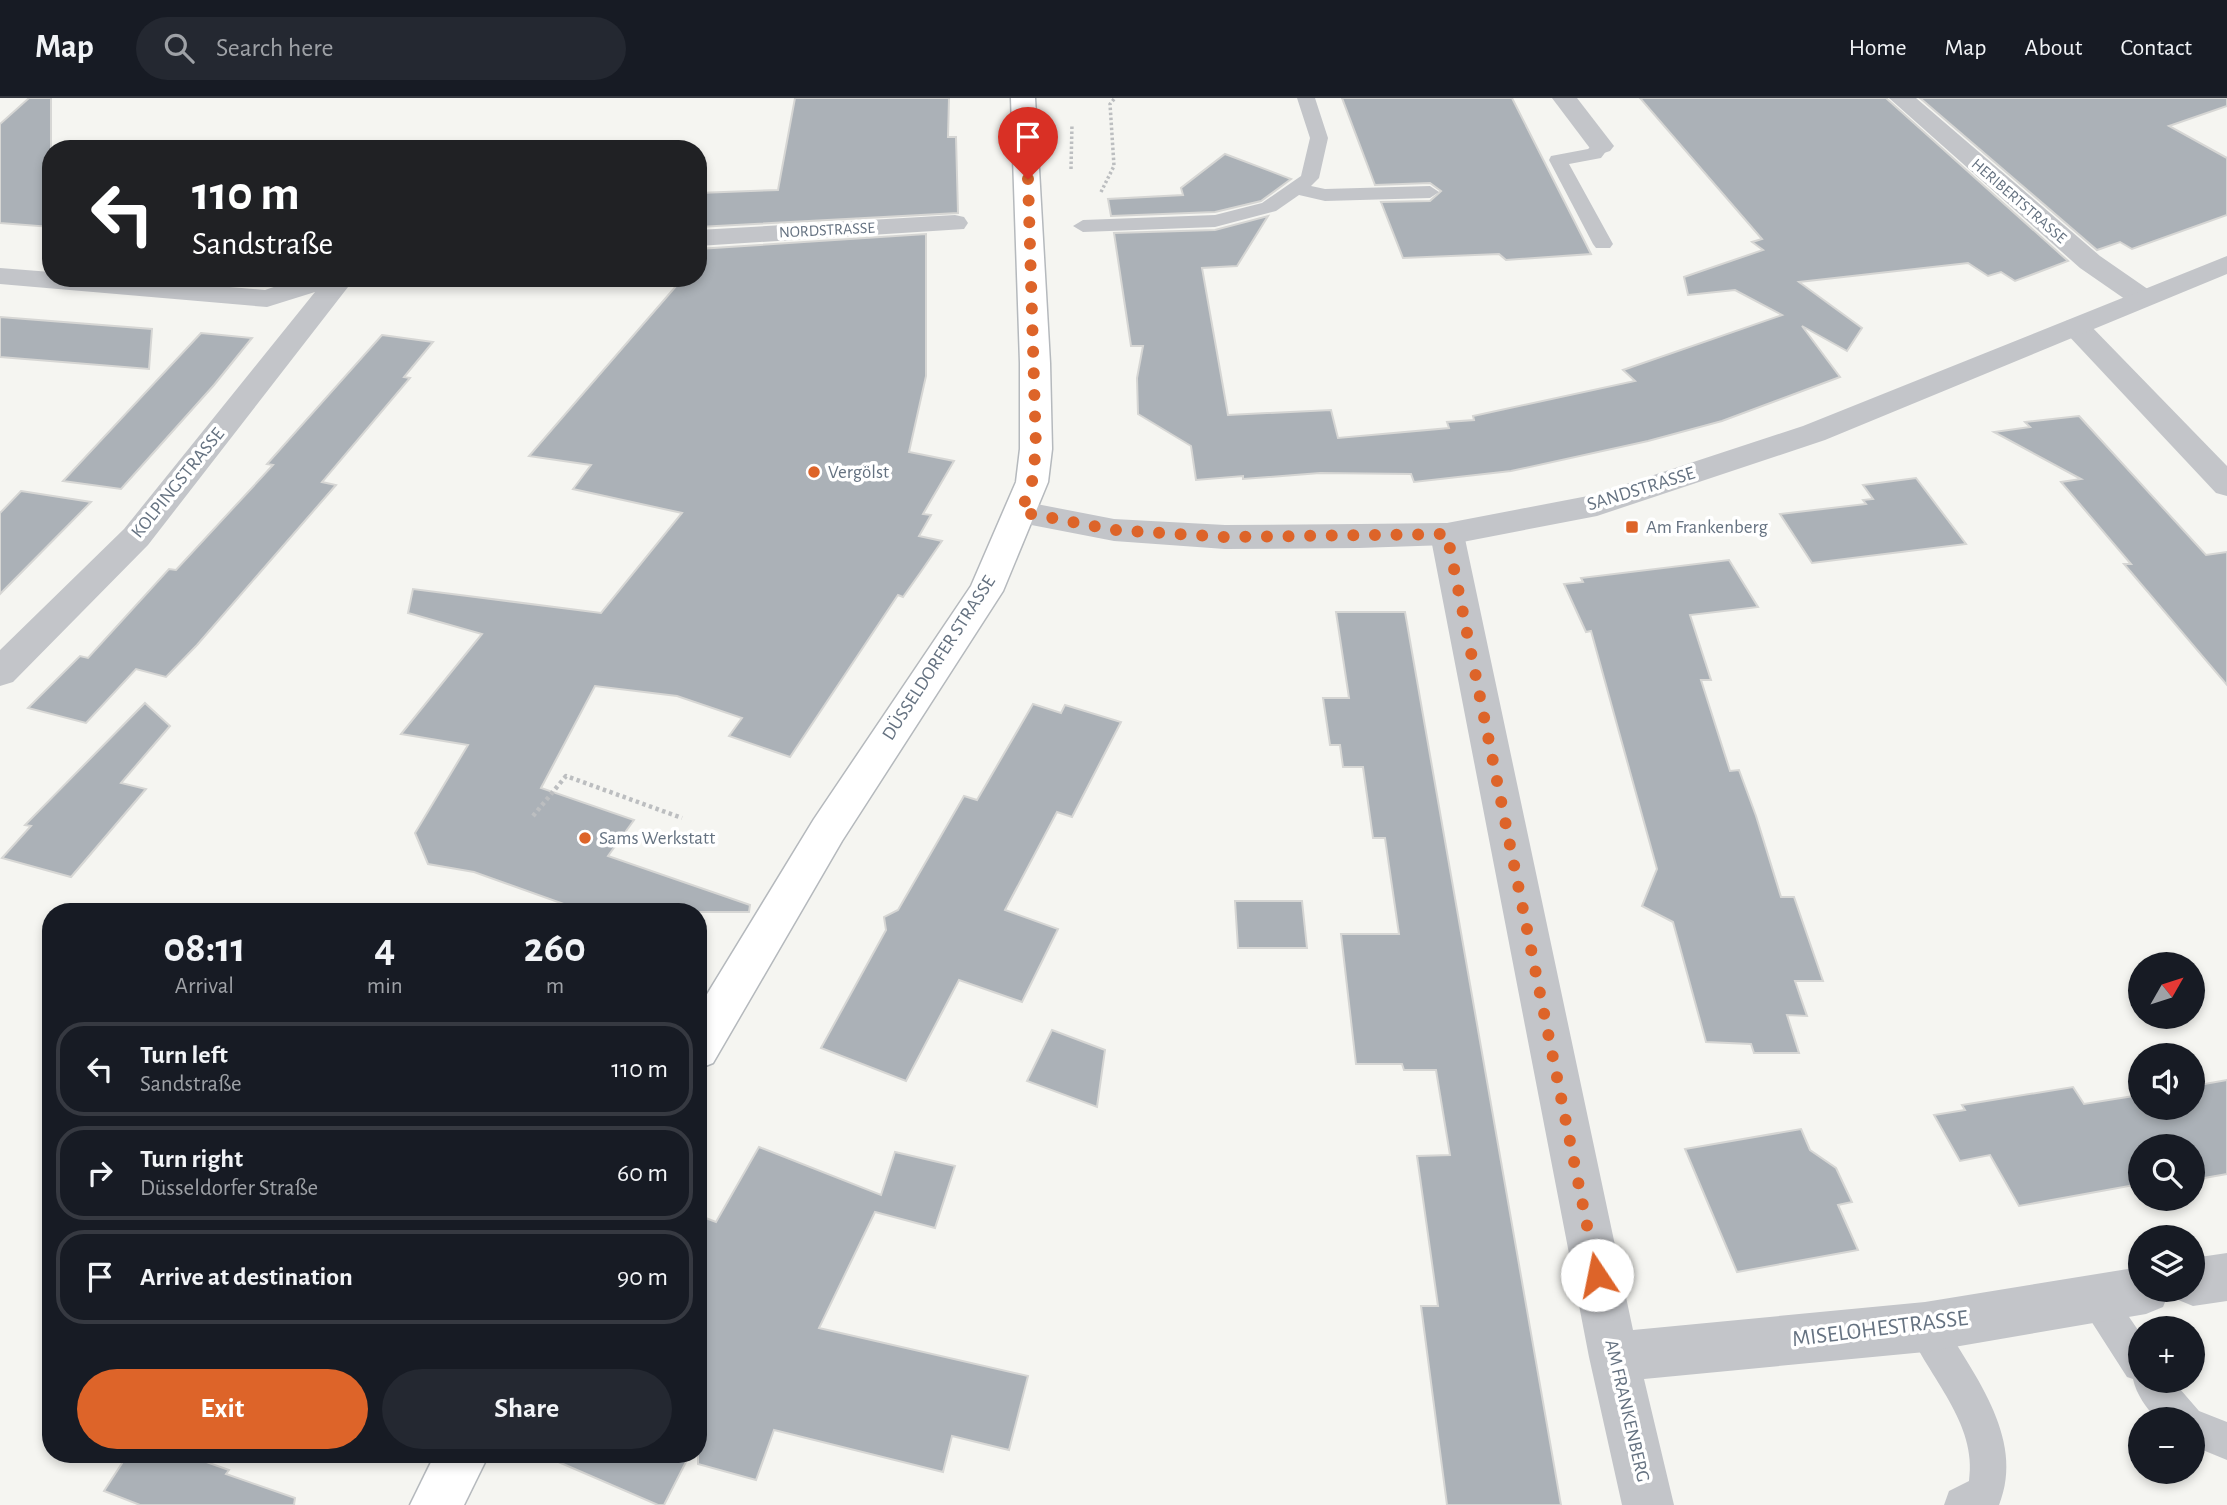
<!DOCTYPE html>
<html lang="en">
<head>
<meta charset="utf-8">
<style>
	:root { --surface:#171b24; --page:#242831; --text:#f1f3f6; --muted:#9ea1a6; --line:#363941; --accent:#dd6429 }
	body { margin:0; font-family:"Alegreya Sans",sans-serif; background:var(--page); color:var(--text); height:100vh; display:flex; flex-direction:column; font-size:26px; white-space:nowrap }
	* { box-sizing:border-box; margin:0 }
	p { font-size:23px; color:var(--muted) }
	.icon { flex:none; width:38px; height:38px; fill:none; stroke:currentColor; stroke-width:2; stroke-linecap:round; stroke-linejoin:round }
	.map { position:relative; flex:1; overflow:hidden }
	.panel { position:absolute; left:42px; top:805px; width:665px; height:560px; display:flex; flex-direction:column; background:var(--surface); border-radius:28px; box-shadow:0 4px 10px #0003 }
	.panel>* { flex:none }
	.top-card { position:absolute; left:42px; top:42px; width:665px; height:147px; border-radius:28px; box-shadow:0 4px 10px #0003; background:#202124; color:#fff; overflow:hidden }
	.needle { width:46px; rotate:51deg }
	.controls { position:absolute; left:2128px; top:854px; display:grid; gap:14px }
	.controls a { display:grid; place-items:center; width:77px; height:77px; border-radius:50%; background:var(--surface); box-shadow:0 4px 10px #0003; font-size:35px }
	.pin { position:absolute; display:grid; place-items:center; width:60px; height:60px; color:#fff; margin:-72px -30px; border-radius:50% 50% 50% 0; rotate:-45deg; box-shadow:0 0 7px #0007 }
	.pin .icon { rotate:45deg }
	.me { position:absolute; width:77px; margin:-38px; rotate:349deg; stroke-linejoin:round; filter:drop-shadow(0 0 5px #0008) }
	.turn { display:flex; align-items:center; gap:24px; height:147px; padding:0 35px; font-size:32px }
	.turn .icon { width:91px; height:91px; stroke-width:2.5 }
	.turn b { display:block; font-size:49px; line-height:60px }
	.eta { display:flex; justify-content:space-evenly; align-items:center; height:119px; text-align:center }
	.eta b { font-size:42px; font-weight:700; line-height:49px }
	.primary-button { display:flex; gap:14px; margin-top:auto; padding:14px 35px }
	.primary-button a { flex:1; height:80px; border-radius:42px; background:var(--accent); color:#fff; font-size:28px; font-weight:700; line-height:80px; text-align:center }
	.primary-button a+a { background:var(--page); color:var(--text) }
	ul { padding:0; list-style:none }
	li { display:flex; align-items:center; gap:21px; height:94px; margin:0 14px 10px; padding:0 21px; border:4px solid var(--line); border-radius:28px }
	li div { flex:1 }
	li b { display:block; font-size:26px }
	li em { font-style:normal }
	header { display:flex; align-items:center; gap:42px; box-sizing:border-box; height:98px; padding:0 35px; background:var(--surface); border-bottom:2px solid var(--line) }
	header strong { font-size:33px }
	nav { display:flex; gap:38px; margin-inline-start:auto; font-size:24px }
	.search { width:490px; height:63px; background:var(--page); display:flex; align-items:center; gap:18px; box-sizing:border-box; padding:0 24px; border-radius:38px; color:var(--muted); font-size:26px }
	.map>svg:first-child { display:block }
</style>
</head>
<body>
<header>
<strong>Map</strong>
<div class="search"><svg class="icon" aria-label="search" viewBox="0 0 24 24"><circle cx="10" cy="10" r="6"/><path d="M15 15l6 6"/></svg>Search here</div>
<nav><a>Home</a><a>Map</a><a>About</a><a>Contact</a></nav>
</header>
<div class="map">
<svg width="2227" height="1407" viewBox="0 0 2227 1407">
	<rect width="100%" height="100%" fill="#f5f5f1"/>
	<g fill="#abb1b7" stroke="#d6d6d4" stroke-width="2">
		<polygon points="29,0 51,0 51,129 0,125 0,26"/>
		<polygon points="795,0 949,0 948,39 956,39 958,115 698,129 698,95 778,92"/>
		<polygon points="1342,0 1512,0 1591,156 1506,162 1499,156 1403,160 1381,104 1430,103 1441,93 1430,85 1375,87"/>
		<polygon points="1640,0 1886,0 2068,163 2015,183 2001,174 1988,178 1968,165 1799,184 1862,230 1847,253 1802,228 1840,279 1722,323 1648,343 1511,373 1414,384 1411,376 1320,375 1243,381 1243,378 1196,382 1191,348 1138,316 1137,280 1143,248 1131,248 1114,135 1215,132 1268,118 1237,168 1202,170 1228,317 1331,312 1338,340 1449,330 1447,324 1474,322 1473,318 1635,283 1623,272 1782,217 1735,192 1688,197 1684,179 1763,152 1752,144 1762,141"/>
		<polygon points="1920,0 2227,0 2227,8 2169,28 2227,60 2227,117 2132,151 2120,144 2097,152"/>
		<polygon points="1225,56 1291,81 1261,103 1215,114 1111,118 1108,101 1183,97 1181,90"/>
		<polygon points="926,136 926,278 909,354 954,363 923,416 931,417 919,438 942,443 920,475 903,499 898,497 790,659 729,638 742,620 677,598 595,588 541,690 634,722 608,758 750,807 749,814 586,814 474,774 428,766 415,735 468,647 401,636 482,536 408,515 413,491 601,515 682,415 573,391 591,367 529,358 683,180 698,180 698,151"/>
		<polygon points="0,219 152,231 149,271 0,259"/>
		<polygon points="201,235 252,240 214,287 121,391 63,383"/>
		<polygon points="382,237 433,244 404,279 410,280 322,384 336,387 197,547 166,579 136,571 86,625 28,610 80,558 88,560 169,471 176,472 273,367 267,366"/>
		<polygon points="2079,318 2206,457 2227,454 2227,587 2124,466 2131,466 2061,384 2081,381 1994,334 2030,329 2025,324"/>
		<polygon points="1916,380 1966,446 1812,465 1780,416 1866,406 1863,402 1873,401 1863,387"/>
		<polygon points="21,393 91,404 0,496 0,415"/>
		<polygon points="1729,462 1758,509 1690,517 1711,582 1701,582 1730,673 1739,672 1756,718 1781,799 1794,799 1823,883 1795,883 1807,918 1787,917 1799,955 1754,955 1751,946 1706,944 1673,824 1642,808 1657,771 1591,533 1586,534 1564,486 1583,484 1581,480"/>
		<polygon points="1336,514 1405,514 1561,1407 1447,1407 1421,1208 1438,1208 1417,1058 1450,1057 1436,972 1404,972 1402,966 1356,966 1341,836 1399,836 1385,740 1373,740 1363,669 1343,669 1340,647 1330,647 1323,600 1349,600"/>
		<polygon points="145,605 170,628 121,685 146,691 71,779 2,760 31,728 25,727"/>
		<polygon points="1033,606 1061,615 1065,607 1121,624 1072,719 1057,714 1005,812 1058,831 1022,904 959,882 906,983 821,950 886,832 884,819 898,812 964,698 977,702"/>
		<polygon points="1235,803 1302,803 1307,850 1238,850"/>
		<polygon points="1052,932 1105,952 1097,1009 1027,983"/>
		<polygon points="2227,982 2227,1076 2193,1082 2193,1048 2140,1048 2140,1091 2137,1092 2134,1087 2019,1108 1990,1057 1960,1063 1934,1017 1965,1012 1962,1007 2073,989 2084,1006 2140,997 2140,1010 2193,1010 2193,988"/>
		<polygon points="1801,1031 1810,1052 1836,1070 1852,1104 1838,1107 1858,1152 1737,1174 1685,1051"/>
		<polygon points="759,1049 881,1097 895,1054 955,1068 935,1130 875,1114 819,1230 1028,1278 1009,1352 952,1338 943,1374 774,1332 756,1382 698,1366 698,1117 716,1124"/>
		<polygon points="128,1356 184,1356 229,1372 226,1376 295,1400 294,1407 140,1407 104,1393"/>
		<polygon points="540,1356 690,1356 664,1407 658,1407"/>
	</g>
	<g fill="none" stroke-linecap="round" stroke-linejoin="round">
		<g stroke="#b5b9bd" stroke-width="3">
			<g id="secondary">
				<polygon points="1011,0 1035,0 1050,265 1052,351 1048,384 1003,493 842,743 713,965 698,971 698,911 814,721 971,488 1016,384 1020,351 1020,265"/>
				<polygon points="435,1356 489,1356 464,1407 410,1407"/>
			</g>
		</g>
		<g stroke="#bcbec0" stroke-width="3.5" stroke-dasharray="2.5 2.5" stroke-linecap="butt">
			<polyline points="1071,71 1072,26"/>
			<polyline points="1101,94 1114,68 1110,6 1115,0"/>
		</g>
		<polyline stroke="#bcbec0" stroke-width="4.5" stroke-dasharray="3.5 3.5" stroke-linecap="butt" points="533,718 566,678 682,720"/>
		<g fill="#c3c5c9" fill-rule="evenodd">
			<polygon points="1297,0 1315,0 1328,40 1319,80 1311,88 1325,91 1430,88 1439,94 1430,100 1325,103 1299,97 1276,113 1215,129 1083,134 1073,128 1083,122 1215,117 1262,105 1301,78 1310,40"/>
			<polygon points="1601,43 1610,48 1601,60 1569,66 1613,146 1610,150 1596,150 1593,146 1549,62 1551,58 1588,51 1595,44"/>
			<path d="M2096,1182l12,6 32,47v48h33l26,30 28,11v38l-34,-14v-27h-36c-10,-10 -21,-25 -24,-40l-6,-2 -43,-67 -6,-12 6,-12z"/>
			<path d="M1925,1211l13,5c32,56 89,123 61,191h-55l5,-14 20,-10c9,-58 -41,-104 -62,-154l5,-13z"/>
		</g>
		<g fill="#c3c5c9" fill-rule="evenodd">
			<polygon points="1552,0 1577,0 1614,48 1610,53 1601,56 1592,53"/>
			<polygon points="1889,0 1916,0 2100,158 2152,194 2156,200 2152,206 2142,208 2132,206 2080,170"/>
			<polygon points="955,117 964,119 968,125 964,131 698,148 698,132"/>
			<polygon points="0,170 51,174 51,180 124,180 265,192 300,180 355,180 148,447 13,584 0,588 0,552 124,431 315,194 267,209 0,186"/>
			<polygon points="2076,220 2086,223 2227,368 2227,398 2216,395 2066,235 2062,229 2066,223"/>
			<polygon points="1447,425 1459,428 1464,436 1633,1232 1925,1204 2140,1169 2140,1192 2170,1192 2163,1209 2146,1216 1925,1254 1644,1281 1674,1407 1622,1407 1589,1259 1430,436 1435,428"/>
			<polygon points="2227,1155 2227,1203 2193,1208 2176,1201 2172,1192 2193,1192 2193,1160"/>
		</g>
		<polygon fill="#c3c5c9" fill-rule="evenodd" points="2227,158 2227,176 1825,342 1597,418 1447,447 1359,450 1225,451 1114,443 1021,425 1009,422 1005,414 1009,406 1021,403 1114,421 1225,427 1359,426 1447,425 1593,397 1803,328"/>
		<use href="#secondary" fill="#fff" fill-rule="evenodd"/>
	</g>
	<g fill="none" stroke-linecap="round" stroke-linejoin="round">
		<polyline stroke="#dd6429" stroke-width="12" stroke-dasharray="0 21.6" points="1028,81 1036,351 1032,384 1021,414 1114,432 1225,439 1447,436 1597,1177"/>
	</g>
	<g fill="#dd6429" stroke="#fff" stroke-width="2.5">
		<circle cx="814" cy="374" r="7"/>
		<rect x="1625" y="422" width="14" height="14" rx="3.5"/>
		<circle cx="585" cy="740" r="7"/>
	</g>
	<g text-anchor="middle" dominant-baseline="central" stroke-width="7" stroke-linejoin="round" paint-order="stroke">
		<g font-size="16" fill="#657281" stroke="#fff">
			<text transform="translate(2019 103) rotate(41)">HERIBERTSTRASSE</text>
			<text transform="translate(827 132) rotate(-3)">NORDSTRASSE</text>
		</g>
		<g font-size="19" fill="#657281" stroke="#fff" text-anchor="start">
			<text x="828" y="374">Vergölst</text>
			<text x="1646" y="429">Am Frankenberg</text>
			<text x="599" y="740">Sams Werkstatt</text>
		</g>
		<g font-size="19" fill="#657281" stroke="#fff">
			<text transform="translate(178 385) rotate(-51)">KOLPINGSTRASSE</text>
			<text transform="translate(1641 391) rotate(-17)">SANDSTRASSE</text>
			<text transform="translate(939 560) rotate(-57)">DÜSSELDORFER STRASSE</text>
			<text transform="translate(1627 1313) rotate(77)">AM FRANKENBERG</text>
		</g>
		<g font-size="23" fill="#657281" stroke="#fff">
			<text transform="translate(1880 1231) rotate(-7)">MISELOHESTRASSE</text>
		</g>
	</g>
</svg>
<div class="controls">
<a><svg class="needle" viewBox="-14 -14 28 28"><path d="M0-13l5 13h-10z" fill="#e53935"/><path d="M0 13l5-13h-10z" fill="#9ea1a6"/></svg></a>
<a><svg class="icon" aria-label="sound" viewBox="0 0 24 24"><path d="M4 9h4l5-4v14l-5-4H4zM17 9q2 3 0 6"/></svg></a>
<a><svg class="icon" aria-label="search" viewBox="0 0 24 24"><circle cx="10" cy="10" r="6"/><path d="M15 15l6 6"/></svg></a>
<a><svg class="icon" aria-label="layers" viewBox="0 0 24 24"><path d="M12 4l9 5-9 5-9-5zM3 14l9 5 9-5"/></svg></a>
<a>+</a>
<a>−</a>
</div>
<div class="pin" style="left:1028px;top:81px;background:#d93025"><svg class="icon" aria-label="arrive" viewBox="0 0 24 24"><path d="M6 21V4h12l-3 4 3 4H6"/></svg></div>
<svg class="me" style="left:1597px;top:1177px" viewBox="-20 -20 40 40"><circle r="19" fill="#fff"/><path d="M0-13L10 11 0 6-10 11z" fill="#dd6429"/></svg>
<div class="top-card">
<div class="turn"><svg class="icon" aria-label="left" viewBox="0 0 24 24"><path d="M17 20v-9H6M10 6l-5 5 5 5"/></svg><div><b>110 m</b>Sandstraße</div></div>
</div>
<section class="panel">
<div class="eta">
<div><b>08:11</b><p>Arrival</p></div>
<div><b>4</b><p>min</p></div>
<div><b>260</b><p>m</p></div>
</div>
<ul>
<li><svg class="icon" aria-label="left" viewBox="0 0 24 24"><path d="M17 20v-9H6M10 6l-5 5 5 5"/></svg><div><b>Turn left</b><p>Sandstraße</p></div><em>110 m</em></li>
<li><svg class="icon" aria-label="right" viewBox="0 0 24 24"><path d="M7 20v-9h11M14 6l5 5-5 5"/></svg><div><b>Turn right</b><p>Düsseldorfer Straße</p></div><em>60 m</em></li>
<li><svg class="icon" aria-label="arrive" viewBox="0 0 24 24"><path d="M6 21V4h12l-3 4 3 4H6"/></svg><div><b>Arrive at destination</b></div><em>90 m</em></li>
</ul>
<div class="primary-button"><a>Exit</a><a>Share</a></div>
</section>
</div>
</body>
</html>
